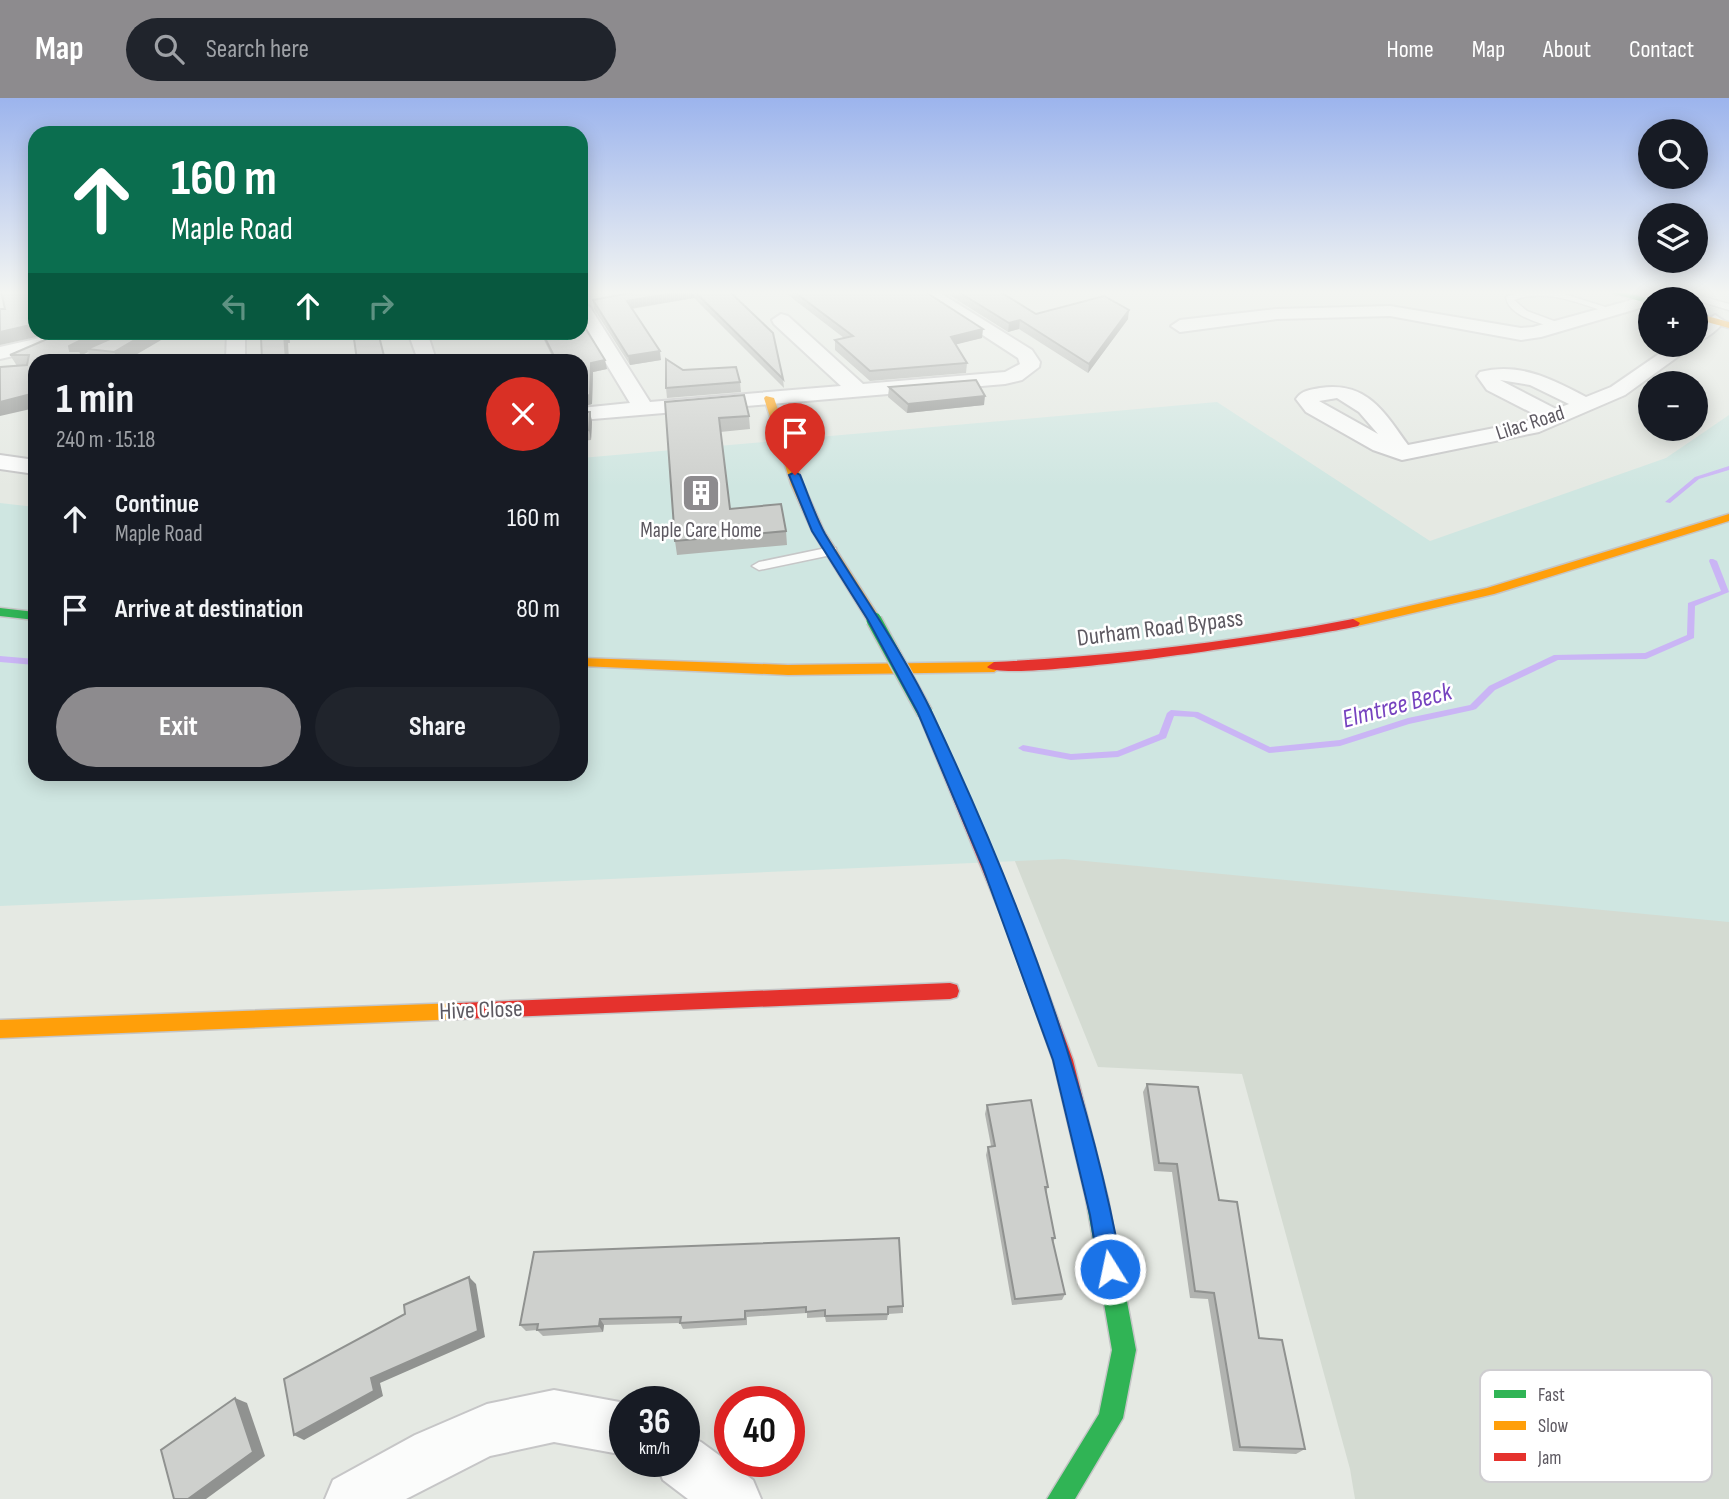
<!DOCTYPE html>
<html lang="en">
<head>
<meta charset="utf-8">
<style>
	:root { --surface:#171b24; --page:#20242c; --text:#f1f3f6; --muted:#9ea1a6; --accent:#8d8b8e }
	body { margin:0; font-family:"Sofia Sans Condensed",sans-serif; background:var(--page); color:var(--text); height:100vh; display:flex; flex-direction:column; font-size:26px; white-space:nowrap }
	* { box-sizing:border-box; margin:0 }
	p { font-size:23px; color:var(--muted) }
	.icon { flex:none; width:38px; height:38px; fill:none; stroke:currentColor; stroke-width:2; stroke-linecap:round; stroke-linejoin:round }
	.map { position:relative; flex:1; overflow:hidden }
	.panel { position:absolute; left:28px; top:256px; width:560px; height:427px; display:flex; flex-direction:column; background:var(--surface); border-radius:21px; box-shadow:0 4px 18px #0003 }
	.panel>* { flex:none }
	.top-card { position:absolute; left:28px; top:28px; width:560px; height:214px; border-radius:21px; box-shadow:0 4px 18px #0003; background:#0b6e4f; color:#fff; overflow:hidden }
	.buttons { position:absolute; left:1638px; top:21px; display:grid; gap:14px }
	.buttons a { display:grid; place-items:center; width:70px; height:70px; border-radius:50%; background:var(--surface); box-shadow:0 4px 18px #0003; font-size:35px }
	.speed { position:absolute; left:609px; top:1288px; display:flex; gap:14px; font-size:35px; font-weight:700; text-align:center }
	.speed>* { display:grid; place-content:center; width:91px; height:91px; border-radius:50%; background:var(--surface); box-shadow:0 4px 18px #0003; line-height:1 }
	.speed small { font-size:18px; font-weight:400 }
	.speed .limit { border:10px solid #d22; background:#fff; color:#111 }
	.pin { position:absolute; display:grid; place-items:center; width:60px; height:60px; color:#fff; margin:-72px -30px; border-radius:50% 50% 50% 0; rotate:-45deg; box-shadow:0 0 7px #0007 }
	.pin .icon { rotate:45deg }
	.me { position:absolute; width:77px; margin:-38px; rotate:350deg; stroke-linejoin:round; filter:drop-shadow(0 0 5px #0008) }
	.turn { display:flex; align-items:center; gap:24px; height:147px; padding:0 28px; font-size:32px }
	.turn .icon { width:91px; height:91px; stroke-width:2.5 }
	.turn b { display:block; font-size:49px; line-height:60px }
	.lanes { display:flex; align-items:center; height:66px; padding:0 28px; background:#0003; justify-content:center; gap:35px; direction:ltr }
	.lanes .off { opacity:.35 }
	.round { display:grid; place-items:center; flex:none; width:74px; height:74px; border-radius:37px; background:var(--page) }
	.overview { display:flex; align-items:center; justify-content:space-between; height:119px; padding:0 28px }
	h1 { font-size:42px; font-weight:700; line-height:52px }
	.cta { display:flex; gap:14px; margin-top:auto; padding:14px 28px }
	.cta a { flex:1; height:80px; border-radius:42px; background:var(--accent); color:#fff; font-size:28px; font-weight:700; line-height:80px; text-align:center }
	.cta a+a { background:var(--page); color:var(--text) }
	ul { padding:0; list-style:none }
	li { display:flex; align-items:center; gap:21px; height:91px; padding:0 28px }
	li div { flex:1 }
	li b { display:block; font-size:26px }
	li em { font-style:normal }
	header { display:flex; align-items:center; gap:42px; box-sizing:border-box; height:98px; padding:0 35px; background:var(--accent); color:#fff }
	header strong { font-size:33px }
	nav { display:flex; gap:38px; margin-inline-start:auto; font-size:24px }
	.search { width:490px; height:63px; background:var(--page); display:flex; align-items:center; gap:18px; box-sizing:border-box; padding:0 24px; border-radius:38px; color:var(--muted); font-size:26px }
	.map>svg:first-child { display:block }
</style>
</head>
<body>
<header>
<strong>Map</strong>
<div class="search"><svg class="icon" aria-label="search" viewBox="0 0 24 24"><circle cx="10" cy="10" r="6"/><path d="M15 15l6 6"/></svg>Search here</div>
<nav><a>Home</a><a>Map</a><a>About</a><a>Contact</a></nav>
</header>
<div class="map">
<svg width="1729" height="1401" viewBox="0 0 1729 1401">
	<rect width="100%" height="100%" fill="#e5e9e3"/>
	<polygon fill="#d4dbd2" points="1729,658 1729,1401 1355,1401 1350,1371 1242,976 1098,969 1006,741"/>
	<polygon fill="#cfe6e1" points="1217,304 1430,443 1666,360 1729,317 1729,824 1064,761 0,808 0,405 35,409 35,676 581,676 581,360"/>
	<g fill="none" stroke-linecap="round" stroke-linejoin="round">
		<g fill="#cab5f5" fill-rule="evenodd">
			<polygon points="1729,368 1729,372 1699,381 1670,405 1665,404 1695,379"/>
			<polygon points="1710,461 1713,461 1717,463 1729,494 1695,508 1694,540 1646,561 1558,562 1495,592 1476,611 1473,612 1409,626 1340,648 1269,655 1194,619 1174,618 1166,640 1118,659 1071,662 1023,653 1018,650 1023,647 1071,656 1117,653 1159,636 1167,615 1171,612 1198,614 1270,649 1340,642 1408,620 1470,607 1489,588 1554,557 1645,555 1687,537 1688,505 1721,493 1709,463"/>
			<polygon points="0,558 35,561 35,567 0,564"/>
		</g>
		<g stroke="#c6c6c7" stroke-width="3">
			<g id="lane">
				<path d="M1523,193l38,2 57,18 -5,3c-30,-9 -67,-27 -99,-14l13,11 35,13 2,2 -5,3c-17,-5 -51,-13 -53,-32z"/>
				<polygon points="1667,193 1683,193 1729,206 1729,212"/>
				<polygon points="120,234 130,234 121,249 90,262 77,262 113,245"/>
				<polygon points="831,449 836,450 836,456 759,472 752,468 759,464"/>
			</g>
		</g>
		<g stroke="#c6c6c7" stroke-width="4">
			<g id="street">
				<polygon points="915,193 937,193 1032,252 1040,264 1039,269 1022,282 1005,286 581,322 581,310 630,305 581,224 581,204 590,209 650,304 841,288 774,226 772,222 781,216 788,218 863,286 1005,274 1020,266 1018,260"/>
				<polygon points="1646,198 1654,201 1650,201 1650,207 1541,239 1521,242 1390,218 1277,221 1180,234 1171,228 1180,222 1277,211 1390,208 1521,230 1533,229"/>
				<path d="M1715,217l9,6c-6,9 -18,18 -28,21v-15z"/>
				<polygon points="66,234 102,234 100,238 0,261 0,249"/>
				<polygon points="227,234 245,234 245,262 226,262"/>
				<polygon points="408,234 427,234 436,262 418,262"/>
				<path d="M1672,247h22l-69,50 -86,37 -137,28 -29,-10 -67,-38 -10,-13c6,-9 14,-9 24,-11 47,-7 64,24 88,57l117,-23 13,-6 -51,-26 -10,-14 3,-4c40,-10 72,7 106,25l25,-10zM1500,282l30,5 39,19 -13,5zM1337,300l22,14 19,22 -59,-33z"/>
				<polygon points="0,357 35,362 35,376 0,371"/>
				<polygon points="554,1292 625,1305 625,1357 554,1344 490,1358 406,1401 325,1401 333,1382 415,1337 487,1306"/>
				<polygon points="684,1337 701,1344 753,1382 761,1401 688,1401 663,1382 655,1363 684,1363"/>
			</g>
		</g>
		<g stroke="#c5c5c6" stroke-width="3">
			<g id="fast">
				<polygon points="1605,193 1620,193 1650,201 1650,206"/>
				<polygon points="0,510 35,514 35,522 0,518"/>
				<polygon points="1097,1090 1105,1093 1108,1101 1136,1252 1123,1320 1075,1401 1047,1401 1099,1316 1112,1252 1086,1101 1089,1093"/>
			</g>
		</g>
		<g stroke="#c5c5c6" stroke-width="3">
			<g id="slow">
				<polygon points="1696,215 1729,224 1729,230 1696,221"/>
				<polygon points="766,298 774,300 803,386 824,433 881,522 879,525 869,525 812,433 791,386 764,300"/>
				<polygon points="1729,416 1729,423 1494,496 1353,529 1346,525 1353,521 1487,490"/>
				<polygon points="581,560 788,567 994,564 1001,569 994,574 788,577 581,568"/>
				<polygon points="459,905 466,907 468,913 466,919 459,921 0,940 0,922"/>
			</g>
		</g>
		<g stroke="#c5c5c6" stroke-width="3">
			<g id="jam">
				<path d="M1353,521l7,4 -2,3c-42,10 -353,59 -371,41l7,-5c121,-6 240,-20 359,-43z"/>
				<polygon points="925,610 932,615 1023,827 1073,962 1108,1101 1105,1109 1097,1112 1089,1109 1086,1101 1053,962 1005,827 918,615"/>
				<polygon points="950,885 957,887 959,893 957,899 950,901 459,921 452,919 450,913 452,907 459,905"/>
			</g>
		</g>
		<use href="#lane" fill="#fbfcfb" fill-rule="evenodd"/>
		<use href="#street" fill="#fbfcfb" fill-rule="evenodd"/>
		<use href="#fast" fill="#30b455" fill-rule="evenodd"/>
		<use href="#slow" fill="#ff9f0a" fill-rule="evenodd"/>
		<use href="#jam" fill="#e5322d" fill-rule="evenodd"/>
		<g stroke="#c5c5c6" stroke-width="18" stroke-linecap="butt">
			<polyline id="fast-bridge" points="874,522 925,615"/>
		</g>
		<use href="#fast-bridge" stroke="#30b455" stroke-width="15"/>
	</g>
	<g fill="#b1b3b0">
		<polygon points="640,193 729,193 783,281 784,290 694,200 632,211 661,262 630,267 594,211 593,202"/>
		<polygon points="783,193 924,193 982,240 956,246 967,265 966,275 870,283 835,252 835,242 844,240"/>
		<polygon points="943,193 999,193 1036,216 1128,221 1088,275 1019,231 1008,234"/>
		<polygon points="68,234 118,234 114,240 127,262 94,262 88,254 82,257 35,310 17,268 10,257"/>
		<polygon points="540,234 581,234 607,271 593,274 592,306 581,309 581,262 554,262"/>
		<polygon points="683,272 740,284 741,294 667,300 666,290"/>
		<polygon points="889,289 984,307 907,315 888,299"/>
		<polygon points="665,304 749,318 750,331 720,334 730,411 786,433 787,447 677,457 675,443"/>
		<polygon points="581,314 590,314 592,324 591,342 581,343"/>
		<polygon points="1147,986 1219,1102 1259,1240 1305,1351 1296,1356 1233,1353 1208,1201 1190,1200 1172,1074 1154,1073 1143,994"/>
		<polygon points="987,1007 1048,1089 1046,1094 1055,1140 1053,1144 1065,1196 1062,1202 1012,1207 986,1057 988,1049 991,1048 985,1016"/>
		<polygon points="534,1154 903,1208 903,1215 888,1216 887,1222 826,1224 825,1219 807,1220 807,1215 747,1219 747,1227 683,1231 680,1225 604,1227 603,1234 543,1238 537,1232 526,1233 520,1227"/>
	</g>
	<g fill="#909290">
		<polygon points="581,193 601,193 581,197"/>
		<polygon points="684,193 693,193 694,200 628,211 627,203"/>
		<polygon points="1129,212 1128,221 1088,275 1089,266"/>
		<polygon points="1020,222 1019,231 1008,234 1009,225"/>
		<polygon points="35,226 35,234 59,234 0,247 0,234"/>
		<polygon points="983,231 982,240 950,248 951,239"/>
		<polygon points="97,234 118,234 111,243 87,251 88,254 82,257 86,262 70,253 69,248"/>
		<polygon points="148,234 175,234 127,262 118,262 114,254"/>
		<polygon points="286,234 289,234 290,245 288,245 289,262 286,262 284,236"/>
		<polygon points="660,253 661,262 630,267 628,258"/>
		<polygon points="605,262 607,271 593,274 592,306 581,309 581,299 591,265"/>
		<polygon points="35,295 35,310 0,318 0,304"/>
		<polygon points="985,298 984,307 907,315 908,306"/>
		<polygon points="590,314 592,324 591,342 589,332"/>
		<polygon points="469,1179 476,1186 485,1239 380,1285 383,1298 304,1342 294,1337"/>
		<polygon points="600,1221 604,1227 603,1234 599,1228"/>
		<polygon points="235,1300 247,1305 265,1358 206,1401 188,1401"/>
	</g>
	<g fill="#ced0cd" stroke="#909290" stroke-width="2">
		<polygon points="1,193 35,193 35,226 0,234 0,211 5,211"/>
		<polygon points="640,193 684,193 627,203 660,253 628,258 593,202"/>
		<polygon points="694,193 729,193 773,235 783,281"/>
		<polygon points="793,193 924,193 983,231 951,239 967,265 870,273 835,242 853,238"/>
		<polygon points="957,193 999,193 1036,216 1104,198 1129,212 1089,266 1020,222 1009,225"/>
		<polygon points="581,223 605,262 591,265 590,297 581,299 581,262 556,262 542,234 581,234"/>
		<polygon points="68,234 97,234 69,248 70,253 80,253 84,262 35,262 35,295 0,304 0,269 27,267 29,257 10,257 54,238"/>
		<polygon points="119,234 148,234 114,254 87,251 117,238"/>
		<polygon points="258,234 286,234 286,236 284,236 286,262 262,262 261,240 258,240"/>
		<polygon points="353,234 378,234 385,262 357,262"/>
		<polygon points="666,261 683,272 736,269 740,284 666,290"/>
		<polygon points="976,282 985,298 908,306 889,289"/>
		<polygon points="744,297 749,318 719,320 730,411 781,406 786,433 675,443 665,304"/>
		<polygon points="581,314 590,314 589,332 581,333"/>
		<polygon points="1147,986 1198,989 1219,1102 1237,1104 1259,1240 1282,1242 1305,1351 1240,1349 1214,1195 1195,1193 1177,1066 1159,1065"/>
		<polygon points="1031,1002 1048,1089 1045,1089 1055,1140 1052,1140 1065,1196 1015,1201 988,1049 995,1048 987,1007"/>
		<polygon points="899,1140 903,1208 888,1209 888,1216 825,1218 825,1212 806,1214 806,1209 745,1213 745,1221 680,1225 681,1219 600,1221 599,1228 537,1232 538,1226 520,1227 534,1154"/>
		<polygon points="469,1179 478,1233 371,1280 374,1293 294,1337 284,1281 405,1216 404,1207"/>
		<polygon points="235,1300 253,1354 188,1401 174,1401 161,1352"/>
	</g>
	<linearGradient id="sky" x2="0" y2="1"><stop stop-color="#9cb4ed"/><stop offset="0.5" stop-color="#f3f5f2"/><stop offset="1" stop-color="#f3f5f2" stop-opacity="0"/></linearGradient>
	<rect width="1729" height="389" fill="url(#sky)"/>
	<path fill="#1a73e8" stroke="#114b97" stroke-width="2" d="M795,374l5,3c8,19 15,41 25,59 36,60 78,117 108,181 83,175 155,363 189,554l-4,8 -8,3 -8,-3 -3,-8 -9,-54 -37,-155 -71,-195 -64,-152 -50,-93 -56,-89 -23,-56z"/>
	<defs>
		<g id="building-square" transform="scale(2.0125)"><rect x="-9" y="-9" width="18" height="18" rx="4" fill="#8d8b8e" stroke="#fff"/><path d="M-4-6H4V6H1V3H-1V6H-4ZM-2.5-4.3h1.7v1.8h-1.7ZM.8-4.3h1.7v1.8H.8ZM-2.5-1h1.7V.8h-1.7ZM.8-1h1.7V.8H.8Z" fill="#fff"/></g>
	</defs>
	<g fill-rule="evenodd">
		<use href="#building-square" x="701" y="395"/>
	</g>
	<g text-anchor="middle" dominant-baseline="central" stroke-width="5" stroke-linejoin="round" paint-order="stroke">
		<g font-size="21" fill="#5d5961" stroke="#fff">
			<text transform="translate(1530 325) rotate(-18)">Lilac Road</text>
		</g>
		<g font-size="21" fill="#5d5961" stroke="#fff">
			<text x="701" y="432">Maple Care Home</text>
		</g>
		<g font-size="24" fill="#5d5961" stroke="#fff">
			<text transform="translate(1160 530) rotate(-7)">Durham Road Bypass</text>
			<text transform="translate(481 912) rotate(-2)">Hive Close</text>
		</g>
		<g font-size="26" font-style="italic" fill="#7643bf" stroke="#fff">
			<text transform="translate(1397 608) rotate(-15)">Elmtree Beck</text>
		</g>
	</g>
	<rect x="1480" y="1272" width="232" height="112" rx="10" fill="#fff" stroke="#cecdd0" stroke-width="2"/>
	<rect x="1494" y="1292" width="32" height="8" fill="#30b455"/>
	<rect x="1494" y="1323" width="32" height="9" fill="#ff9f0a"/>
	<rect x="1494" y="1355" width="32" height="8" fill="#e5322d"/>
	<g font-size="19" fill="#5d5961">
		<text x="1538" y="1303">Fast</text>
		<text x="1538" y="1334">Slow</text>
		<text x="1538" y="1366">Jam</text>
	</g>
</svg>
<div class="buttons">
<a><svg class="icon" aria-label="search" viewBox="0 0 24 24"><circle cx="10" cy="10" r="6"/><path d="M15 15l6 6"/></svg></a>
<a><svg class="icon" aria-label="layers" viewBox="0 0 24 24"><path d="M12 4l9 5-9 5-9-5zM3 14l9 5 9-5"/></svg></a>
<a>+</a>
<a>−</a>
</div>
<div class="speed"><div>36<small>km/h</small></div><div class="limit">40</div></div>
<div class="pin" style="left:795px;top:377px;background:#d93025"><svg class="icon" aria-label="arrive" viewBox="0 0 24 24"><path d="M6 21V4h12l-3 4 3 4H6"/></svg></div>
<svg class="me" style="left:1110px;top:1171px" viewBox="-20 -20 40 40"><circle r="17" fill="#1a73e8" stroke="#fff" stroke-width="3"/><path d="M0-11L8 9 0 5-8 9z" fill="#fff"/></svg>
<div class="top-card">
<div class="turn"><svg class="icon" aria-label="ahead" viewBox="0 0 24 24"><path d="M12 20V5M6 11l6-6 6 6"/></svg><div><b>160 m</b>Maple Road</div></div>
<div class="lanes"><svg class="icon off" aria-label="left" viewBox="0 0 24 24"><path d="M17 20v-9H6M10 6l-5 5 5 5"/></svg><svg class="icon" aria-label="ahead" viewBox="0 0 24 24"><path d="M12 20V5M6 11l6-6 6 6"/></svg><svg class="icon off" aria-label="right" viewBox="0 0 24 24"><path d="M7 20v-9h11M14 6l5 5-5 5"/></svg></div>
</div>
<section class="panel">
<div class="overview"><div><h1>1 min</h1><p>240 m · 15:18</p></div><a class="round" style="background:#d93025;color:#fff"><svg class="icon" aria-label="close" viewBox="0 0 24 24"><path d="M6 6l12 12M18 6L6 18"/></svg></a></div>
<ul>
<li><svg class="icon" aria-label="ahead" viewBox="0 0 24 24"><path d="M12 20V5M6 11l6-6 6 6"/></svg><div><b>Continue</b><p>Maple Road</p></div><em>160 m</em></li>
<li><svg class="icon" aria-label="arrive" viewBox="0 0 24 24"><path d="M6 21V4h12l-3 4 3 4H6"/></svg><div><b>Arrive at destination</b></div><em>80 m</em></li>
</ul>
<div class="cta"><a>Exit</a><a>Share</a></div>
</section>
</div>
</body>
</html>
